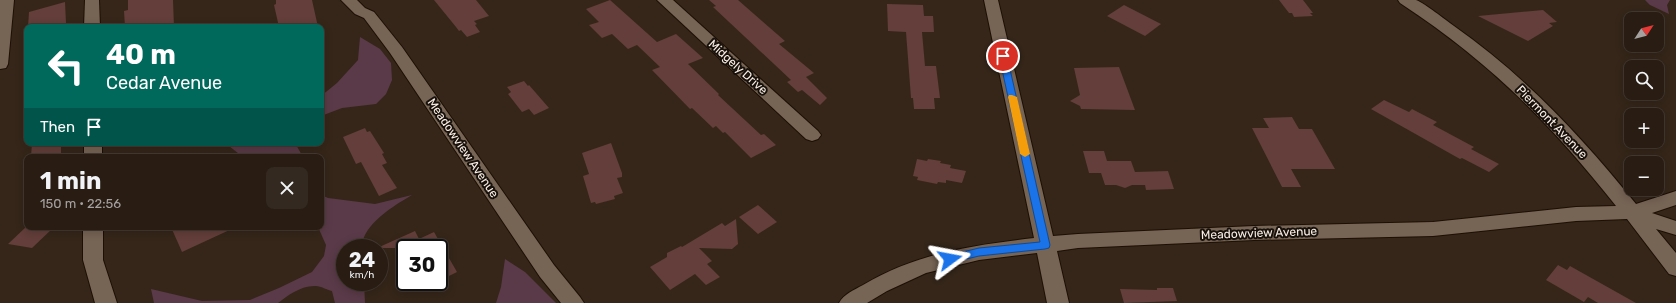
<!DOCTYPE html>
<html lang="en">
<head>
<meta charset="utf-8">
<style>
	:root { --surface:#281c13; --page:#342921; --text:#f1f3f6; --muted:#a5a1a0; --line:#443a33 }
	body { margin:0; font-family:Rubik,sans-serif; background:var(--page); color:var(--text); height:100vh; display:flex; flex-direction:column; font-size:15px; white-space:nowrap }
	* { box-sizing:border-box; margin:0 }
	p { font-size:13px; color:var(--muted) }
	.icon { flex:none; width:22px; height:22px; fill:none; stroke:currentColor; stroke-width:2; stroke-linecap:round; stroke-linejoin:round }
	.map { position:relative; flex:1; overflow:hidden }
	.details { position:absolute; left:24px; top:154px; width:300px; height:76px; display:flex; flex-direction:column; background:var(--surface); border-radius:8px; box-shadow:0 2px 10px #0003,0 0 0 1px var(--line) }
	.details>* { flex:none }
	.top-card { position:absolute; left:24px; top:24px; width:300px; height:122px; border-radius:8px; box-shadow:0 2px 10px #0003,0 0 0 1px var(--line); background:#00695c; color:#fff; overflow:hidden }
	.needle { width:26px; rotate:54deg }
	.buttons { position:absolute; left:1624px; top:12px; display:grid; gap:8px }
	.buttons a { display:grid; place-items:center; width:40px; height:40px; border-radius:8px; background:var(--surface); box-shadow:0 2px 10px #0003,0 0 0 1px var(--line); font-size:20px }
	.speed { position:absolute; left:336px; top:239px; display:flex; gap:8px; font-size:20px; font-weight:700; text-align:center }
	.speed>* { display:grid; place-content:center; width:52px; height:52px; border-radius:50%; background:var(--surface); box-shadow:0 2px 10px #0003,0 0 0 1px var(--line); line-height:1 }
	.speed small { font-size:10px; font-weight:400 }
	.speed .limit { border:2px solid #111; border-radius:6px; background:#fff; color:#111 }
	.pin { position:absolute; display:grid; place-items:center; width:34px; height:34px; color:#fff; margin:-17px; border:2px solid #fff; border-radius:50%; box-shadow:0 1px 4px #0007 }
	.me { position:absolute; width:44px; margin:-22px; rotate:77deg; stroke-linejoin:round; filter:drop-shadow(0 0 3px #0008) }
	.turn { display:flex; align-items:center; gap:14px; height:84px; padding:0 16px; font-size:18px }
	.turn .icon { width:52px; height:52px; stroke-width:2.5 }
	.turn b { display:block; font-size:28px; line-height:34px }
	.then { display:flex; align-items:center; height:38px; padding:0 16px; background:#0003; gap:8px; font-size:15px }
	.round { display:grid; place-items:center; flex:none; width:42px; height:42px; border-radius:8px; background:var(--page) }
	.head { display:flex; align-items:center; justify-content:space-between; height:68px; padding:0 16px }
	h1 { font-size:24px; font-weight:700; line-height:30px }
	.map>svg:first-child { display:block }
</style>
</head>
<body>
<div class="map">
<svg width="1676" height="303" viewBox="0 0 1676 303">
	<rect width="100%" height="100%" fill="#352619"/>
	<g fill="#5a3a48">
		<polygon points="1645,0 1670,0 1667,5 1669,14 1650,5"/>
		<polygon points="360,37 380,49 391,63 392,80 386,94 376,104 342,108 321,116 321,96 337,83 358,60"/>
		<polygon points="210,143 295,143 303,157 243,157 229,146"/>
		<path d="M321,195l7,3 47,6 37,-9c-17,10 -51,30 -50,53h-17v34h19l1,21h-30l-3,-12c-5,-1 -11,-5 -16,-5 -14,-1 -28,9 -38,17h-124l-3,-14 51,12 48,-1 29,-12 33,-16 12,-16 2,-11 -8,-18h3z"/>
		<polygon points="505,259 525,272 556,303 496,303 501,287"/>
	</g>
	<g fill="#633e3a">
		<polygon points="128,0 173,0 174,27 125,27 124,11 128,10"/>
		<polygon points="276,0 312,0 318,27 279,27 274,5 276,4"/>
		<polygon points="434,0 476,0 489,16 474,21 477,24 475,25 480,32 467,37 461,30 459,31 456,27"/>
		<polygon points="610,0 657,42 676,34 703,58 688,64 719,94 718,95 761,135 764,134 776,145 751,158 725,132 723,133 716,126 713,128 692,108 690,109 652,70 660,67 637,45 628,49 612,34 602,38 589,25 599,22 586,9"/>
		<polygon points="709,0 738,0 785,41 779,44 814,73 806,77 827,98 820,105 802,90 798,92 787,82 791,80 713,7 716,6"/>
		<polygon points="1279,0 1303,0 1313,13 1310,13 1313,16 1294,17 1292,13 1289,13"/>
		<polygon points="65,2 66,23 49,27 28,27 29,12"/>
		<polygon points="887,4 923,5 924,16 933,16 934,32 922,32 925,66 936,66 940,98 934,98 935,109 914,109 913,98 911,98 906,32 888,31"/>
		<polygon points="1124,5 1161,24 1145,36 1107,16"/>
		<polygon points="1543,10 1557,22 1549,23 1553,26 1528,41 1478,16"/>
		<polygon points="1119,67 1135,110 1081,109 1080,106 1070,101 1080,95 1074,68"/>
		<polygon points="524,81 528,86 529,85 549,108 534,115 529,109 522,112 508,94 511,92 507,87"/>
		<polygon points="1384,100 1409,112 1412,109 1437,122 1433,125 1474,147 1471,149 1499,164 1489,172 1462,158 1460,159 1371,109"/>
		<polygon points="1292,117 1299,129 1312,129 1335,169 1291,169 1301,187 1282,187 1252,128 1269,128 1263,118"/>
		<polygon points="365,128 367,132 370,131 384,153 382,154 387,163 382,165 397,188 379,196 361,162 356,164 343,137"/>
		<polygon points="32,143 61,143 61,157 31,157"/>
		<polygon points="611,143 622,173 622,177 617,178 623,193 614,196 615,199 596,204 595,202 591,203 583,176 589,174 582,153"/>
		<polygon points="1083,151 1104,151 1107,161 1131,161 1135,172 1168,171 1174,189 1146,190 1145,185 1132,185 1125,188 1116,185 1105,185 1101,173 1089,173"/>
		<polygon points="917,159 927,161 928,159 941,161 940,163 951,165 950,168 966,171 962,183 946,180 946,183 938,182 937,184 917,180 918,177 913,176"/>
		<polygon points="758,205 777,222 758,234 739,217"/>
		<polygon points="736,219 738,244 732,249 699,248 712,261 707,264 720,277 706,285 695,274 670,290 650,267 667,257 667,253 681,246 682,247 722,223 725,226"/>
		<polygon points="26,227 54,227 32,248 8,244"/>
		<polygon points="171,227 236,227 182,252"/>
		<polygon points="415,231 419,239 434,232 457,272 439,281 439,248 377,248"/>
		<polygon points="1558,265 1567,270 1570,266 1636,303 1598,303 1588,297 1584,302 1546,280"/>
		<polygon points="1157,288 1173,288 1177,301 1124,303 1120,289 1157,290"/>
	</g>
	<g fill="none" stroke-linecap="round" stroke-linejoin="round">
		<g stroke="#1c0f04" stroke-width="2">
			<g id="minor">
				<polygon points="0,0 14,0 8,64 6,68 0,69"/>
				<polygon points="85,0 99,0 100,27 84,27"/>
				<polygon points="341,0 357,0 365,8 374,12 402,47 554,265 580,297 584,303 561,303 540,277 390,53 364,18 355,14"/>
				<polygon points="657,0 673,0 818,131 821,135 818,139 812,141 806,139"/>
				<path d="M984,0h14l55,236 25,-2 176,-8 179,-4 143,-15 40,-1c-66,-83 -127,-145 -216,-203l-2,-3c5,0 13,0 18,0 10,4 28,19 38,26 70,49 128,111 182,178l40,-13v14l-24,8 24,8v14l-20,-6 20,24v23l-7,-2 -42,-55 -51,2 -143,15 -179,4 -176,8 -21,3 12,52h-22l-10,-50 -58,7 -53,13 -39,18 -20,12h-28c5,-9 15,-13 24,-18 54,-32 110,-40 171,-47z"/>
				<rect x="84" y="143" width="18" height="14"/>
				<polygon points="83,227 103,227 103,260 117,303 95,303 83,260"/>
			</g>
		</g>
		<use href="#minor" fill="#766455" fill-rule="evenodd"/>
	</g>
	<polygon fill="#1a73e8" stroke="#114b97" points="1000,54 1003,54 1007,56 1050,245 1049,248 1045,249 979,256 950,263 946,261 945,259 946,256 979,248 1040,242 999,56"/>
	<polygon fill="#f59e0b" points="1009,95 1012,95 1017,97 1030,154 1025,157 1020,154 1008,97"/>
	<g text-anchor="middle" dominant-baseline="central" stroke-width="4" stroke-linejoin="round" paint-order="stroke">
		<g font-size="12" fill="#faefe7" stroke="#18110b">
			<text transform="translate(738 67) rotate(42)">Midgely Drive</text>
			<text transform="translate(1552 122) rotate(46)">Piermont Avenue</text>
			<text transform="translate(463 148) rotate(56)">Meadowview Avenue</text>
			<text transform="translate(1259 233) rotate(-2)">Meadowview Avenue</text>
		</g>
	</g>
</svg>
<div class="buttons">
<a><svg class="needle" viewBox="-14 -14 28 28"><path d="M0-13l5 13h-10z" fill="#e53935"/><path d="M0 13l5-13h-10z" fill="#a5a1a0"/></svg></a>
<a><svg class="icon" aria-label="search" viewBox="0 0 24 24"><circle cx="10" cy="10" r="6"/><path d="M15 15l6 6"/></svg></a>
<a>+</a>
<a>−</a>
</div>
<div class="speed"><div>24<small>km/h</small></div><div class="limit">30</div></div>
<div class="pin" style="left:1003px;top:56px;background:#d93025"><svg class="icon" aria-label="arrive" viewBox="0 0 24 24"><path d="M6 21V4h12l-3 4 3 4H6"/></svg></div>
<svg class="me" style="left:950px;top:259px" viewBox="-20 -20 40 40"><path d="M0-17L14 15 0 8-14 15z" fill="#1a73e8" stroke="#fff" stroke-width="4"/></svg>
<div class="top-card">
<div class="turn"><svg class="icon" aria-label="left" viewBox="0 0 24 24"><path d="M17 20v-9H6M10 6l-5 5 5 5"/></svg><div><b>40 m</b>Cedar Avenue</div></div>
<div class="then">Then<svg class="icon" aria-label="arrive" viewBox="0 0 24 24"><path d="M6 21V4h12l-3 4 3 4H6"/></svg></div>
</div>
<section class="details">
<div class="head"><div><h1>1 min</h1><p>150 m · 22:56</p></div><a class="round"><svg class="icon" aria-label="close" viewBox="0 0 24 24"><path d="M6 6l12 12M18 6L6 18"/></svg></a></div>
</section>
</div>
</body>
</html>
